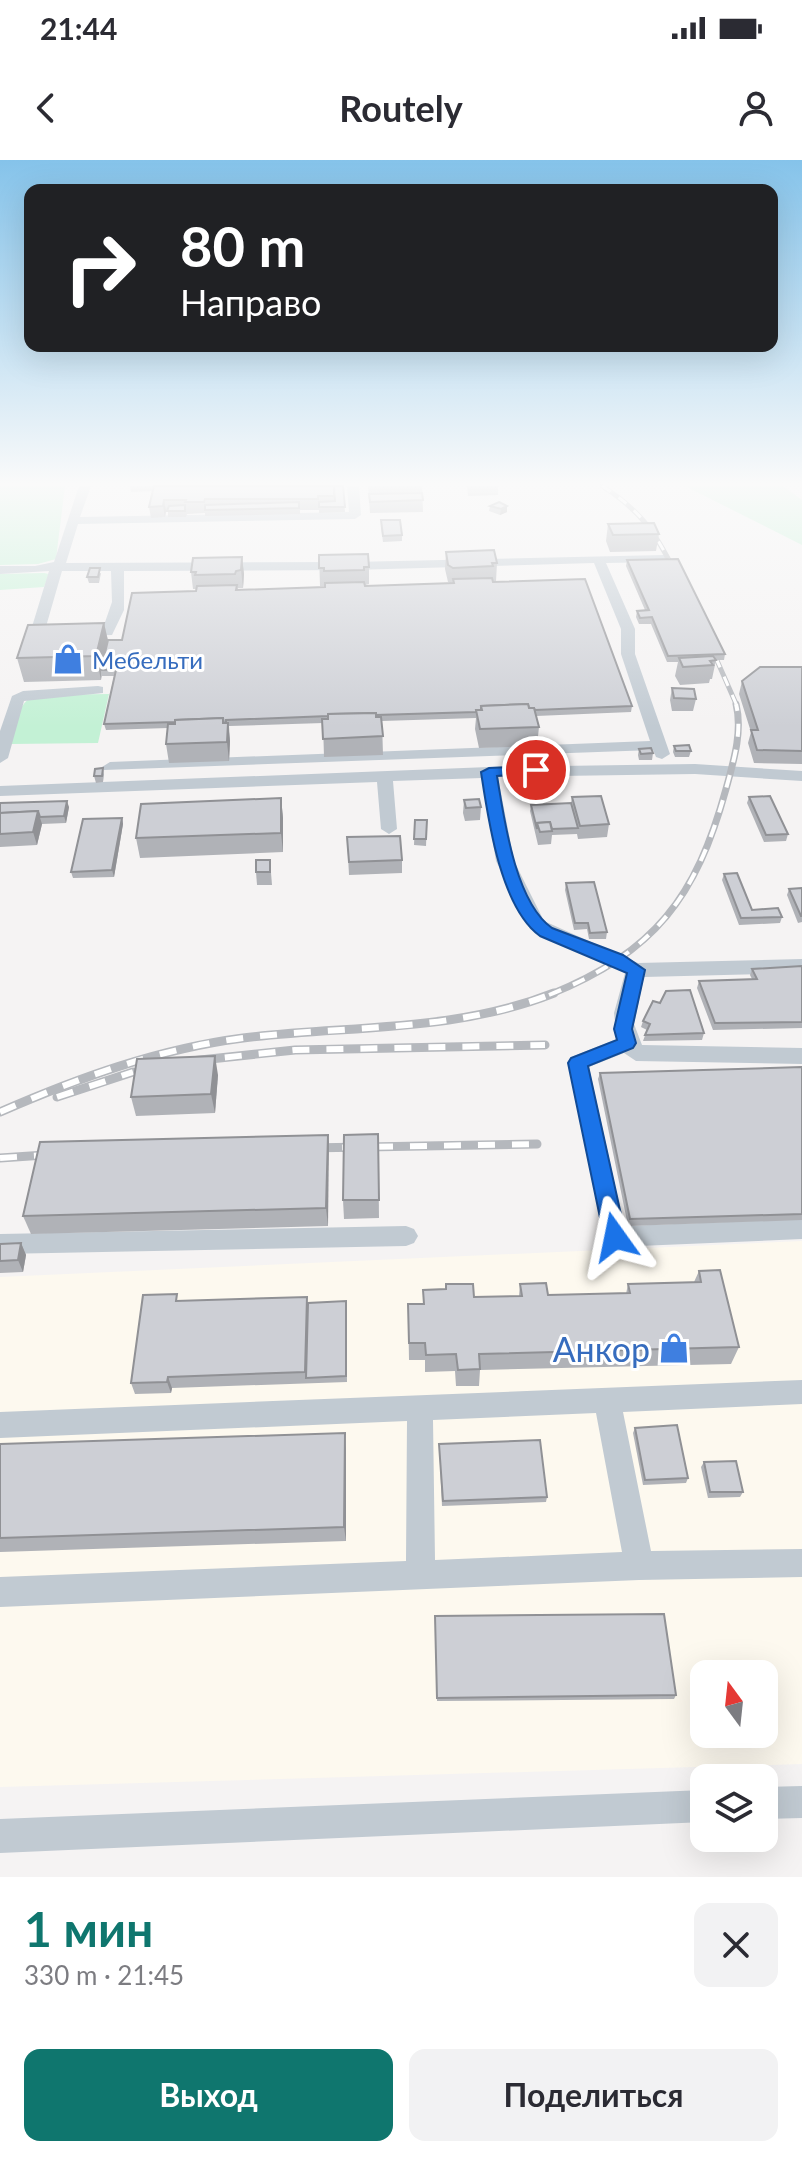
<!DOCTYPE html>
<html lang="ru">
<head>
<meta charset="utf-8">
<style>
	:root { --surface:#fff; --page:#f2f2f3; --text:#2b2b33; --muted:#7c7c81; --accent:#0f766e }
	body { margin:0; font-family:Lato,sans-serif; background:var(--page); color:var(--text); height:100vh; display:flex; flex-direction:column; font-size:30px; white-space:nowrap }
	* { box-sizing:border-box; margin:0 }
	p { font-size:26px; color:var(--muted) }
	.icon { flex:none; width:44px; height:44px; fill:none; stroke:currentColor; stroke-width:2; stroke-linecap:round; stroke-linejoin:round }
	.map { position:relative; height:1717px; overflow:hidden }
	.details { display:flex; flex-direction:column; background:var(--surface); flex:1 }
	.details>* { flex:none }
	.guide { position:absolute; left:24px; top:24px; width:754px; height:168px; border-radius:16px; box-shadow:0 8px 32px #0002; background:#202124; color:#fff; overflow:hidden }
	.needle { width:52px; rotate:345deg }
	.buttons { position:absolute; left:690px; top:1500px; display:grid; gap:16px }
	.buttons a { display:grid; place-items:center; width:88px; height:88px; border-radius:16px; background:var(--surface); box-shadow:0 8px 32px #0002; font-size:40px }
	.pin { position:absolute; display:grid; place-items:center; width:68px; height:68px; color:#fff; margin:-34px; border:4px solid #fff; border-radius:50%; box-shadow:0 2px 8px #0007 }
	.me { position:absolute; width:88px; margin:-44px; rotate:348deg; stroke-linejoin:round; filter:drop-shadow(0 0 6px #0008) }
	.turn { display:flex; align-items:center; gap:28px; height:168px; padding:0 24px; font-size:36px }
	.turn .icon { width:104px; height:104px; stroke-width:2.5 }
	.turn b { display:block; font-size:56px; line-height:68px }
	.round { display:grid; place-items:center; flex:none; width:84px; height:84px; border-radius:16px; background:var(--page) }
	.headline { display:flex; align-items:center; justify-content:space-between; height:136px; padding:0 24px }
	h1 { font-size:48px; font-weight:700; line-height:60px; color:var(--accent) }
	.cta { display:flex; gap:16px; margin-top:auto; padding:16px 24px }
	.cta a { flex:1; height:92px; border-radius:16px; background:var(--accent); color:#fff; font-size:32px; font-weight:700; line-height:92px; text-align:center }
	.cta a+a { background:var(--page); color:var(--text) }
	.status { display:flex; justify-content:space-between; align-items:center; height:56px; padding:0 40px; background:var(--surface); direction:ltr }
	.status svg { height:22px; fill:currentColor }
	header { display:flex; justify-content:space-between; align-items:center; height:104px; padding:0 24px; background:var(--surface); font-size:36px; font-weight:700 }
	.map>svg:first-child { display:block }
</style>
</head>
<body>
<div class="status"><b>21:44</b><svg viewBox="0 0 49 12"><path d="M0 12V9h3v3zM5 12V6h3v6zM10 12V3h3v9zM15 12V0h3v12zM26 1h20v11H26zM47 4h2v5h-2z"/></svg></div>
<header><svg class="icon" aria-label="back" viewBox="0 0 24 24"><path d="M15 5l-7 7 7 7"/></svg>Routely<svg class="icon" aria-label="person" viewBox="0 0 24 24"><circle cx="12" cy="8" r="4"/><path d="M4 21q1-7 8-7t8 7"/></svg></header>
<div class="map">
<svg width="802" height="1717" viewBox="0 0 802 1717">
	<rect width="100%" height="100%" fill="#f5f3f3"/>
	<path fill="#fdf9ef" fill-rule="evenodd" d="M802,1081v523l-802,23v-510zM704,1514h60v60h-60z"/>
	<g fill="#c3f1d5">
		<polygon points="0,326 65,326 56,399 38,404 0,405"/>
		<polygon points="685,326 783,326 802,340 802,385"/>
		<polygon points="0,414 44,413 49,414 44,427 0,430"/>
		<path d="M109,534l-11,49 -87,1c5,-19 5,-41 25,-49z"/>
	</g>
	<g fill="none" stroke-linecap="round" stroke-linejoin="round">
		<g fill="#c1cad2" fill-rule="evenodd">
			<path d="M79,326h12l-11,31 269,-5 -2,-26h12l2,29 -6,4 -277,5 -12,39 286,-1 312,-7 2,3 -6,4 -54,1 29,66v25l35,100 -8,5 -6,-2 -3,-7 -549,20 -2,-3 8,-5 540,-21 -29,-87v-25l-27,-66 -242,7 -228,1v39l-12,25 -76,2 -5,-7 18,-59 -49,3v-8h35l19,-4zM62,411h49l1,31 -9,26 -58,2z"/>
			<polygon points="98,526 103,527 103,533 24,541 8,598 0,603 0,571 12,536 23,531"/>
			<polygon points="695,604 802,611 802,621 695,614 498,617 514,701 544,761 638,803 802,799 802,813 644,817 634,864 642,885 802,888 802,904 636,901 624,893 589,907 624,1066 802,1059 802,1079 615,1087 607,1084 568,903 571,897 617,879 614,853 625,813 530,769 496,701 482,618 393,621 397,669 389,674 381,669 377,622 0,636 0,626 489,607"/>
			<polygon points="406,1066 414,1069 418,1076 414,1083 406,1086 0,1094 0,1074"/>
			<path d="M802,1220v24l-179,8 28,139 151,-2v28l-163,3 -639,27v-30l406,-16 1,-140 -407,17v-26zM596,1253l26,139 -187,8 -2,-140z"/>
			<polygon points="802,1626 802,1658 764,1659 764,1627"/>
			<polygon points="704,1630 704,1662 0,1693 0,1659"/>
		</g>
		<g stroke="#b5b8bd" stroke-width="5">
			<g id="rail-far2">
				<path d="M602,326c41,26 55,49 76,92"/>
				<polyline points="708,480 737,546"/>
			</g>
		</g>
		<g stroke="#b5b8bd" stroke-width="7">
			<path id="rail-far1" d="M549,835c106,-43 147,-97 177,-206 7,-26 17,-57 10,-85"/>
		</g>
		<g stroke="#b5b8bd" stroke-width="9">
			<g id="rail">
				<polyline points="191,901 295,890 545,885"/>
				<polyline points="57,937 133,912"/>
				<path d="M0,952c78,-34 158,-63 243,-74 105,-13 210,-5 311,-45"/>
				<polyline points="308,988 537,984"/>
				<polyline points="0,998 60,994"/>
			</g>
		</g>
		<use href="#rail-far2" stroke="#fff" stroke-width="3" stroke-dasharray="10" stroke-linecap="butt"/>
		<use href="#rail-far1" stroke="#fff" stroke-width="4" stroke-dasharray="13" stroke-linecap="butt"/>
		<use href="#rail" stroke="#fff" stroke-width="6" stroke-dasharray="17" stroke-linecap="butt"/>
	</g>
	<g fill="#b0b2b7">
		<polygon points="130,326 343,326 345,352 319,353 319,348 319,350 300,350 300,354 205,356 205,353 187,354 186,357 168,357 168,351 166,351 165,357 151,358 149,347 153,331 131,332"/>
		<polygon points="368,326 422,326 423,352 370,353"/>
		<polygon points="467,326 498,326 498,335 468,336"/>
		<polygon points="490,346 507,352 500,355 489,351"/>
		<polygon points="608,364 659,374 656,391 610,392 606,381"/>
		<polygon points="381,366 402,375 402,381 383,382"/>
		<polygon points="446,392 497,403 496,421 493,421 493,422 632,546 631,552 536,556 539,567 537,586 479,588 475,569 476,558 382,561 383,595 324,597 323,563 229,566 230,581 229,601 169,603 166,584 168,568 106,570 104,564 114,516 102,516 101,520 24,522 17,498 104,463 108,480 122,480 196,431 196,429 193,429 191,412 242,397 244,414 243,428 238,428 238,430 325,427 325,426 320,426 319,395 369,407 369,424 365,425 365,426 450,423 448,422 445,409"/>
		<polygon points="627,400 725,494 724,500 716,500 712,519 710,519 709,523 680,525 675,516 678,502 667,502 651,464 639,464 636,457 637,451 645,450 626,406"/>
		<polygon points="101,413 99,423 89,423 87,417"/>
		<polygon points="802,507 802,604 754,603 748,583 751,572 739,534 742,521"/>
		<polygon points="672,528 696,539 693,551 672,551 670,540"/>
		<polygon points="674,586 691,591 689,597 675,597 673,592"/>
		<polygon points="639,589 653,593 652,600 639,600 638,595"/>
		<polygon points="103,608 104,615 103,622 96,623 94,616"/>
		<polygon points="572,637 609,664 607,677 578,679 577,674 552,675 551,684 538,685 530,651 531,645 571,643"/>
		<polygon points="749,637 788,674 786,681 764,682 747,643"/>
		<polygon points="281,638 283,658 283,692 140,698 136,678"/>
		<polygon points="464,640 481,647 480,660 465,661 463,653"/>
		<polygon points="0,643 69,647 66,663 42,664 37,685 0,687"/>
		<polygon points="122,658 123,664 114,717 73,718 71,712"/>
		<polygon points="415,660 427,660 426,686 414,685"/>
		<polygon points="347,677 402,700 402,713 349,715"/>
		<polygon points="270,700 272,725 257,725 256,712"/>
		<polygon points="724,714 752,750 782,757 780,763 739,765 722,720"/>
		<polygon points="566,723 607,772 606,779 589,779 587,769 574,770 565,730"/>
		<polygon points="802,728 802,762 798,763 787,735 789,729"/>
		<polygon points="802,806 802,868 713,870 697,828 699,821 752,819 750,815 752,809"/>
		<polygon points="643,861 704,873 702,880 643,881 647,870 641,867"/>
		<polygon points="802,907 802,1060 628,1066 598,919 600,913"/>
		<polygon points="218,915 215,953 136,956 131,937"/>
		<polygon points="378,974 379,1058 344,1059 343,1040"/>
		<polygon points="328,975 328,1066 31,1074 23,1056"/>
		<polygon points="21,1083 26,1095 23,1112 0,1113 0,1084"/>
		<polygon points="699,1111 739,1187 731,1204 480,1210 479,1226 456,1226 455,1211 425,1212 425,1200 409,1200 408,1144 423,1144 423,1130 474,1137 519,1136 520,1124 548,1135 626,1134 628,1124 694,1122"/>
		<polygon points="179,1141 308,1143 346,1141 347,1222 172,1228 171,1233 135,1234 131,1223"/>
		<polygon points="635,1268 688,1318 686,1323 643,1325 633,1273"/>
		<polygon points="0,1284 346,1289 346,1381 0,1392"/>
		<polygon points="439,1284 547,1337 546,1342 442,1346"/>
		<polygon points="704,1302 743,1332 740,1337 708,1338 701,1307"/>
		<polygon points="435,1460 676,1535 674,1539 437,1541"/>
	</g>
	<g fill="#909195">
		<polygon points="164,340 166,351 165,357 163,346"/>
		<polygon points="507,346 507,352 500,355 501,349"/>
		<polygon points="242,397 244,414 243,428 241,410"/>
		<polygon points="104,463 109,486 101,510 101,520 96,496"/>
		<polygon points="228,563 230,581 229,601 227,582"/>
		<polygon points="281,638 283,658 283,692 281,673"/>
		<polygon points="67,641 69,647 66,663 64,656"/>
		<polygon points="38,651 42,664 37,685 33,672"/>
		<polygon points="122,658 123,664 114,717 112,710"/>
		<polygon points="215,896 218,915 215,953 211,934"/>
		<polygon points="328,975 329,982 328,1066 326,1048"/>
		<polygon points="21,1083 26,1095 23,1112 18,1100"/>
		<polygon points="168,1217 172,1228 171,1233 167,1222"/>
		<polygon points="345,1273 346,1289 346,1381 344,1367"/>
	</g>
	<g fill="#cdcfd5" stroke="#909195" stroke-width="2">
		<polygon points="154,326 334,326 334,336 318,336 318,339 205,339 204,342 185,342 186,340 164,340 163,346 149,347"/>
		<polygon points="334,326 343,326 345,347 319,347 319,342 335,341"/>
		<polygon points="422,333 423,340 370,342 369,334"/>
		<polygon points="299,342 299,348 205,350 205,345"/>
		<polygon points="499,342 507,346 501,349 490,346"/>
		<polygon points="185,345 185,351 167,351 169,346"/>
		<polygon points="381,360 400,360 402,375 383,376"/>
		<polygon points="654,363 659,374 613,375 608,364"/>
		<polygon points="494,390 497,403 492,403 493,406 453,408 448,405 446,392"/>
		<polygon points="368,394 369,407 364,407 364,410 324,411 324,408 319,408 319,395"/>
		<polygon points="242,397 241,410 236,411 235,414 195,415 196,412 191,412 193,398"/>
		<polygon points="678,399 725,494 668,496 652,457 640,458 637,451 649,450 627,400"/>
		<polygon points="90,408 100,408 98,417 87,417"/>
		<polygon points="492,418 493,422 585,419 632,546 535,550 534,548 529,548 528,544 481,546 481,550 476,550 476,552 376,555 376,556 376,553 328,554 328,556 226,560 226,563 224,563 223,558 175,560 175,562 104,564 116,510 101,510 108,480 122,480 132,433 196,431 197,426 237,425 236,430 325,427 325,423 364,422 365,426 454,423 453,419"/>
		<polygon points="104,463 96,496 17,498 28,465"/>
		<polygon points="713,496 716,500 710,501 713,505 683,507 679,498"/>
		<polygon points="760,507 802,507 802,591 757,590 751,570 758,570 742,521"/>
		<polygon points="672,528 694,529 696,539 674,538"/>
		<polygon points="528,544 529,548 534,548 539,567 480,569 476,550 482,550 481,546"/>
		<polygon points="376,553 376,557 381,557 383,576 323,579 322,559 328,559 328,554"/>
		<polygon points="223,558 223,563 228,563 227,582 166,584 168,564 175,564 175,560"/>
		<polygon points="689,585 691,591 676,591 674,586"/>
		<polygon points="651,588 653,593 641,594 639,589"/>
		<polygon points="103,608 102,616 94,616 95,609"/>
		<polygon points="601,636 609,664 580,666 572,637"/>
		<polygon points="770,636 788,674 766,675 749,637"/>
		<polygon points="281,638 281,673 136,678 141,644"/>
		<polygon points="479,639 481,647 466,648 464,640"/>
		<polygon points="67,641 64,656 40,657 38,651 0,653 0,643"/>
		<polygon points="571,643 578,668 552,669 550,662 537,663 537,669 531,645"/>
		<polygon points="38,651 33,672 0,674 0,653"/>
		<polygon points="122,658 112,710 71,712 83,659"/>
		<polygon points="415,660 427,660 426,679 414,679"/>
		<polygon points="550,662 552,671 540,672 537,663"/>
		<polygon points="400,676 402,700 349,702 347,677"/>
		<rect x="256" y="700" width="14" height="12"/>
		<polygon points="737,713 752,750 778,748 782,757 741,758 724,714"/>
		<polygon points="594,722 607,772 590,773 588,763 575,763 566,723"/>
		<polygon points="802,728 802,756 801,756 789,729"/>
		<polygon points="802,806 802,862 715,863 699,821 757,819 752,809"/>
		<polygon points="690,830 704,873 645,875 650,864 643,861 653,841 660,843 666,831"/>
		<polygon points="215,896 211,934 131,937 137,899"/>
		<polygon points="802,907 802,1054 630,1059 600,913"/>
		<polygon points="378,974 379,1040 343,1040 344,975"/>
		<polygon points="328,975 326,1048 23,1056 40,982"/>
		<polygon points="21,1083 18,1100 0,1101 0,1084"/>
		<polygon points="720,1110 739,1187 479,1194 480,1209 458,1210 456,1194 426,1195 425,1183 409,1183 408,1144 424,1144 423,1130 446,1129 446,1124 473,1124 474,1137 522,1136 520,1124 546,1123 548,1135 630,1133 628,1124 701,1122 699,1111"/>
		<polygon points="177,1134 176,1141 307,1137 305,1212 168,1217 167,1222 131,1223 143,1135"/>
		<polygon points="346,1141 346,1216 306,1218 308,1143"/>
		<polygon points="677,1265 688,1318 645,1320 635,1268"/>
		<polygon points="345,1273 344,1367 0,1378 0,1284"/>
		<polygon points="540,1280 547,1337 443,1341 439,1284"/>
		<polygon points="736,1301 743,1332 710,1332 704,1302"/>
		<polygon points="664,1454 676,1535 437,1538 435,1456"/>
	</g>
	<linearGradient id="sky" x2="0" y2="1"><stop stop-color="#85c3ea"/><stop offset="0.57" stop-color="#fafafa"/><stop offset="1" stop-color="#fafafa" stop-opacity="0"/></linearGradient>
	<rect width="802" height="567" fill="url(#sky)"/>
	<path fill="#1a73e8" stroke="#114b97" stroke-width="2" d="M536,606l7,4 -2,3 -44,3c7,42 18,126 55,152l71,27 22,15 -13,59 4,14 -3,5 -45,18 38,171 -4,7 -7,2 -8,-2 -3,-7 -36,-174 3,-5 46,-18 -3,-11 13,-56 -87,-37c-40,-29 -52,-118 -59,-164l8,-4z"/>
	<defs>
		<g id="shop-bare" transform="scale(2.4)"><path d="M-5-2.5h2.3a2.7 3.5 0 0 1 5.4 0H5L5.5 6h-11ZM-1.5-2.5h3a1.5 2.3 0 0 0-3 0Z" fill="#3f7fe0" stroke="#fff" stroke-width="2.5" paint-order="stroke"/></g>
	</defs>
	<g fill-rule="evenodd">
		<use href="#shop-bare" x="68" y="499"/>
		<use href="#shop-bare" x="674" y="1188"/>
	</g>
	<g text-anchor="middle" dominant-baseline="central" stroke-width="6" stroke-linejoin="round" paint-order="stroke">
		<g font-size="24" fill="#366cbe" stroke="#fff" text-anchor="start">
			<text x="92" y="499">Мебельти</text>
		</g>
		<g font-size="34" fill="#366cbe" stroke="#fff" text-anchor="end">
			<text x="650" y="1188">Анкор</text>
		</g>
	</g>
</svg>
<div class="buttons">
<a><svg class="needle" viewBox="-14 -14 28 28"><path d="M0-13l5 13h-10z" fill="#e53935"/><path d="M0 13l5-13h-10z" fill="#7c7c81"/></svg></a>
<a><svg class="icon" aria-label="layers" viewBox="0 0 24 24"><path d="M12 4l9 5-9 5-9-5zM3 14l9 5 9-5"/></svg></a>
</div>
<div class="pin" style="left:536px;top:610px;background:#d93025"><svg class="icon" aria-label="arrive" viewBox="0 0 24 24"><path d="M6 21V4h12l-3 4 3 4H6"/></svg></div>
<svg class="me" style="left:615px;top:1077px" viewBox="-20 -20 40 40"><path d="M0-17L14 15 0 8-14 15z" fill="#1a73e8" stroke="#fff" stroke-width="4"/></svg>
<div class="guide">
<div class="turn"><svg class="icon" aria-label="right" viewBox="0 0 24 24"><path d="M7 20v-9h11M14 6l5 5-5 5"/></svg><div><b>80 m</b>Направо</div></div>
</div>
</div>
<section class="details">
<div class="headline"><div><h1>1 мин</h1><p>330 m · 21:45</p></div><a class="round"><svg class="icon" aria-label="close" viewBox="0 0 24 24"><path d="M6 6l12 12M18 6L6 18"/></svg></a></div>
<div class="cta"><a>Выход</a><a>Поделиться</a></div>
</section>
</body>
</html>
